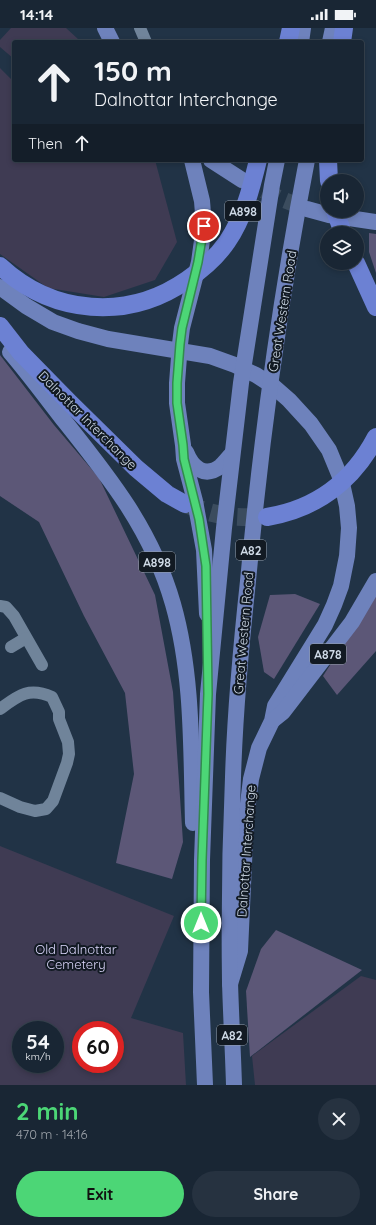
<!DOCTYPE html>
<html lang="en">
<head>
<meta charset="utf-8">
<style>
	:root { --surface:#192634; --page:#263240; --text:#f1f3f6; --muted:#9fa5ac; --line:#37434f; --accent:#4cd676 }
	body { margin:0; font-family:Quicksand,sans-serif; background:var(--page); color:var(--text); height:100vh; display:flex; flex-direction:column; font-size:15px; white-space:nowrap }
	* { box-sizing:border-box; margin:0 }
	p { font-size:13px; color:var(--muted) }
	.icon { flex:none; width:22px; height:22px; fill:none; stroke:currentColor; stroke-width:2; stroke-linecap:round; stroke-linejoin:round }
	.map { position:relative; height:1057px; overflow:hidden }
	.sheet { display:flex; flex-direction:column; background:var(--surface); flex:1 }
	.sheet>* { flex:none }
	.banner { position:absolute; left:12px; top:12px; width:352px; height:122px; border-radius:4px; box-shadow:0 2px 6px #0003,0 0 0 1px var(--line); background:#192634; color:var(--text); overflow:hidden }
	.tools { position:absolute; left:320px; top:146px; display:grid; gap:8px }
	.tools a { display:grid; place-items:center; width:44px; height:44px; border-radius:50%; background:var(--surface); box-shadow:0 2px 6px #0003,0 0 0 1px var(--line); font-size:20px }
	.speed { position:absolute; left:12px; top:993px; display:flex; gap:8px; font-size:20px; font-weight:700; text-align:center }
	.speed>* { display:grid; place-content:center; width:52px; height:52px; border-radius:50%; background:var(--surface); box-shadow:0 2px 6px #0003,0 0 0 1px var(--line); line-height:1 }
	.speed small { font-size:10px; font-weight:400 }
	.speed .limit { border:6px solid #d22; background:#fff; color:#111 }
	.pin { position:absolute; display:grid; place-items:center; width:34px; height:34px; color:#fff; margin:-17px; border:2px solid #fff; border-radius:50%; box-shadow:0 1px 4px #0007 }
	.me { position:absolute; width:44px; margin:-22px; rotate:0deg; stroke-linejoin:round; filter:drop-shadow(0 0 3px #0008) }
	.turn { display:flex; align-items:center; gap:14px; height:84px; padding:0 16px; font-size:18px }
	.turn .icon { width:52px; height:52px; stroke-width:2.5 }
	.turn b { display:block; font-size:28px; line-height:34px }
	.then { display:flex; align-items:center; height:38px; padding:0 16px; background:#0003; gap:8px; font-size:15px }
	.round { display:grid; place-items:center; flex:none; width:42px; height:42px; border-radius:21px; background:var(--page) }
	.headline { display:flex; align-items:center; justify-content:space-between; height:68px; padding:0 16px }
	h1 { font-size:24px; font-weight:800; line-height:30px; color:var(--accent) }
	.cta { display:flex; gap:8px; margin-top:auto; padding:8px 16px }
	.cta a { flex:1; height:46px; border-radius:24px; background:var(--accent); color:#111; font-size:16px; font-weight:800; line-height:46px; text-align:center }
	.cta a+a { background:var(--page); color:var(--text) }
	.status { display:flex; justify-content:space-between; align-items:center; height:28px; padding:0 20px; background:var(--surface); direction:ltr }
	.status svg { height:11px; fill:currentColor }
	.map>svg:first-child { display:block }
</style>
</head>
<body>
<div class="status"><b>14:14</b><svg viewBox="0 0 49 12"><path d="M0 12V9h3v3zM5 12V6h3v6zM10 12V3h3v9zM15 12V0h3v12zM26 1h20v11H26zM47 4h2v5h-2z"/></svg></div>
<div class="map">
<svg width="376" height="1057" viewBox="0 0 376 1057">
	<rect width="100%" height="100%" fill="#213346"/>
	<g fill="#3f3b53" fill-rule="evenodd">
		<polygon points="11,0 66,0 78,11 75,14 14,14 14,31 0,19 0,12"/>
		<polygon points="0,40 14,54 14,132 155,132 177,214 155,252 104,269 48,260 0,226"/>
		<path d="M0,818l174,70 -43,102 52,15 3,52h-186zM21,1002h34v34h-34zM81,1002h34v34h-34z"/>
		<polygon points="361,948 376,952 376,1057 255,1057 252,1028"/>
	</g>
	<g fill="#5c5777">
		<polygon points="369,205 376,206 376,245 369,224"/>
		<polygon points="0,327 54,397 99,450 155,567 173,664 183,814 172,851 116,835 134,746 125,665 84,588 39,494 0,468"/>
		<polygon points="295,566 320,576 274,651 264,644 258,609 270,567"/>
		<polygon points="376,566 376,623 337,667 323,648"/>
		<polygon points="276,902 362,942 250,1029 246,963 261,921"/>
	</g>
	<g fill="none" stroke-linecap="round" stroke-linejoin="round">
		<polyline stroke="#3b4c5e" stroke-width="16" stroke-dasharray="16 8" stroke-linecap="butt" points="242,152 279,170 307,181"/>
		<path stroke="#3b4c5e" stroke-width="18" stroke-dasharray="18 9" stroke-linecap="butt" d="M185,476c12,4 24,9 37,11 15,3 30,2 45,2"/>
		<g stroke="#70849a" stroke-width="12">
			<polyline points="140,0 146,14"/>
			<polyline points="0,578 6,579 14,588 42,637"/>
			<polyline points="11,619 26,610"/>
			<path d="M0,681c19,-14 29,-22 52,-12l7,15v7l9,23 1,12 -2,9 -14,38 -7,8 -11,2 -15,-4 -20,-9"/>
		</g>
		<g stroke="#6e82bc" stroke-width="16">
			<polyline points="105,0 112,14"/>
			<polyline points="301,14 303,0"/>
			<polyline points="330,14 333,0"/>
			<polyline points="192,132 202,173 204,198 199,234 182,300 180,316 177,355 177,375 183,417 184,431 195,473 204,522 207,586"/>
			<polyline points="211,132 242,152"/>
			<polyline points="307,181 329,187 376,194"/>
			<polyline points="0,259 26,278 53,294 78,303 108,311 210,328 235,337 256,347 273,358 289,372 311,396 329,422 341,451 347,478 349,500 347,528 341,558 334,577 325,597 275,678 272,693 259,720 251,751 246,792 240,923 230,956"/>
			<path d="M10,324c18,21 35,44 52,66 47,59 90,112 111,186 20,70 18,146 20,219"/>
			<path d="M186,424c6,15 18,27 35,14 4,-4 7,-8 11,-12"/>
			<polyline points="273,692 283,684 352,594 376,553"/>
			<polyline points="205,1057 201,964 202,832 208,666 224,500 241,355 272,157 277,132"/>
			<path d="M234,1057c-1,-34 -3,-68 -4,-103 -1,-68 0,-137 3,-205 2,-66 8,-131 15,-196 13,-141 32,-282 59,-421"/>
		</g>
		<g stroke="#6c81d3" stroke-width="18">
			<polyline points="288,14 291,0"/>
			<polyline points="342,14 344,0"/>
			<polyline points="328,132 329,153"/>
			<polyline points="335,183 343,205"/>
			<polyline points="356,235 376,279"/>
			<path d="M0,238c53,49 128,55 187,14 16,-11 29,-22 40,-38 17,-25 24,-53 31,-82"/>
			<polyline points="0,298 21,325 69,374 136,440 167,466 185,476"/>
			<path d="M267,489c49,-8 86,-36 109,-80"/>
		</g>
	</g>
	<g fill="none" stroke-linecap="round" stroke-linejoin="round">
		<g stroke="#318b4d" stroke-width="10">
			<polyline id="route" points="201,895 202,832 208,666 206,538 199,491 184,431 183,417 177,375 177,355 180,316 182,300 198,234 204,198"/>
		</g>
		<use href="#route" stroke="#4cd676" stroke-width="7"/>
	</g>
	<g text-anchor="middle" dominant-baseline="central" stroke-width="4" stroke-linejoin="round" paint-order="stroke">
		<g fill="#121a23" stroke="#96a0ac" stroke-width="1">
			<rect x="225" y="173" width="36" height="20" rx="3"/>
			<rect x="236" y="512" width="30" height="20" rx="3"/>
			<rect x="139" y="524" width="36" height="20" rx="3"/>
			<rect x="310" y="616" width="36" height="20" rx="3"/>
			<rect x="217" y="997" width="30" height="20" rx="3"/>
		</g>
		<g font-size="12" font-weight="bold" fill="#cfdae7">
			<text x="243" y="183">A898</text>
			<text x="251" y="522">A82</text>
			<text x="157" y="534">A898</text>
			<text x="328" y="626">A878</text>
			<text x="232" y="1007">A82</text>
		</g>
		<g font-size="13" fill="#cfdae7" stroke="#121a23">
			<text transform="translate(282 283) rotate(-81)">Great Western Road</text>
			<text transform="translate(88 392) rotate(45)">Dalnottar Interchange</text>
			<text transform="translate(243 605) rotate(-85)">Great Western Road</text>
			<text transform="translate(246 823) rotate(-86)">Dalnottar Interchange</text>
		</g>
		<g font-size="13" fill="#dcd7fb" stroke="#121a23">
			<text x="76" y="921">Old Dalnottar<tspan x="76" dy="15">Cemetery</tspan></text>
		</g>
	</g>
</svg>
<div class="tools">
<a><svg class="icon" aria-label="sound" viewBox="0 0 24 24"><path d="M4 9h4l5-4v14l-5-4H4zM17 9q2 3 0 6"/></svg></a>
<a><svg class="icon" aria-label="layers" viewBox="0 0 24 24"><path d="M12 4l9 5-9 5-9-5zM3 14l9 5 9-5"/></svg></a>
</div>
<div class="speed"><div>54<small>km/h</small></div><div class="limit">60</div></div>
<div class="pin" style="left:204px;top:198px;background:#d93025"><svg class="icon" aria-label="arrive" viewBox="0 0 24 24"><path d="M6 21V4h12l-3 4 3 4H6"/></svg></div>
<svg class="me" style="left:201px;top:895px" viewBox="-20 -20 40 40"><circle r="17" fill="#4cd676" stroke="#fff" stroke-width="3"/><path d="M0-11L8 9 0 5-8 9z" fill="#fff"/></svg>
<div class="banner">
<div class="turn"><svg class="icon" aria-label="ahead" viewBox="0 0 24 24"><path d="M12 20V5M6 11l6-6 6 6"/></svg><div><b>150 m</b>Dalnottar Interchange</div></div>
<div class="then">Then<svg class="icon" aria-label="ahead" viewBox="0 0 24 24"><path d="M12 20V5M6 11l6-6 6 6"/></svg></div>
</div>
</div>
<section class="sheet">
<div class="headline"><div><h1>2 min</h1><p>470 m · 14:16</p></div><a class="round"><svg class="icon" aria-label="close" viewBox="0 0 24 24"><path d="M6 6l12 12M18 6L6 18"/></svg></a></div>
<div class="cta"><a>Exit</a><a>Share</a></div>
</section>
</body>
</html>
